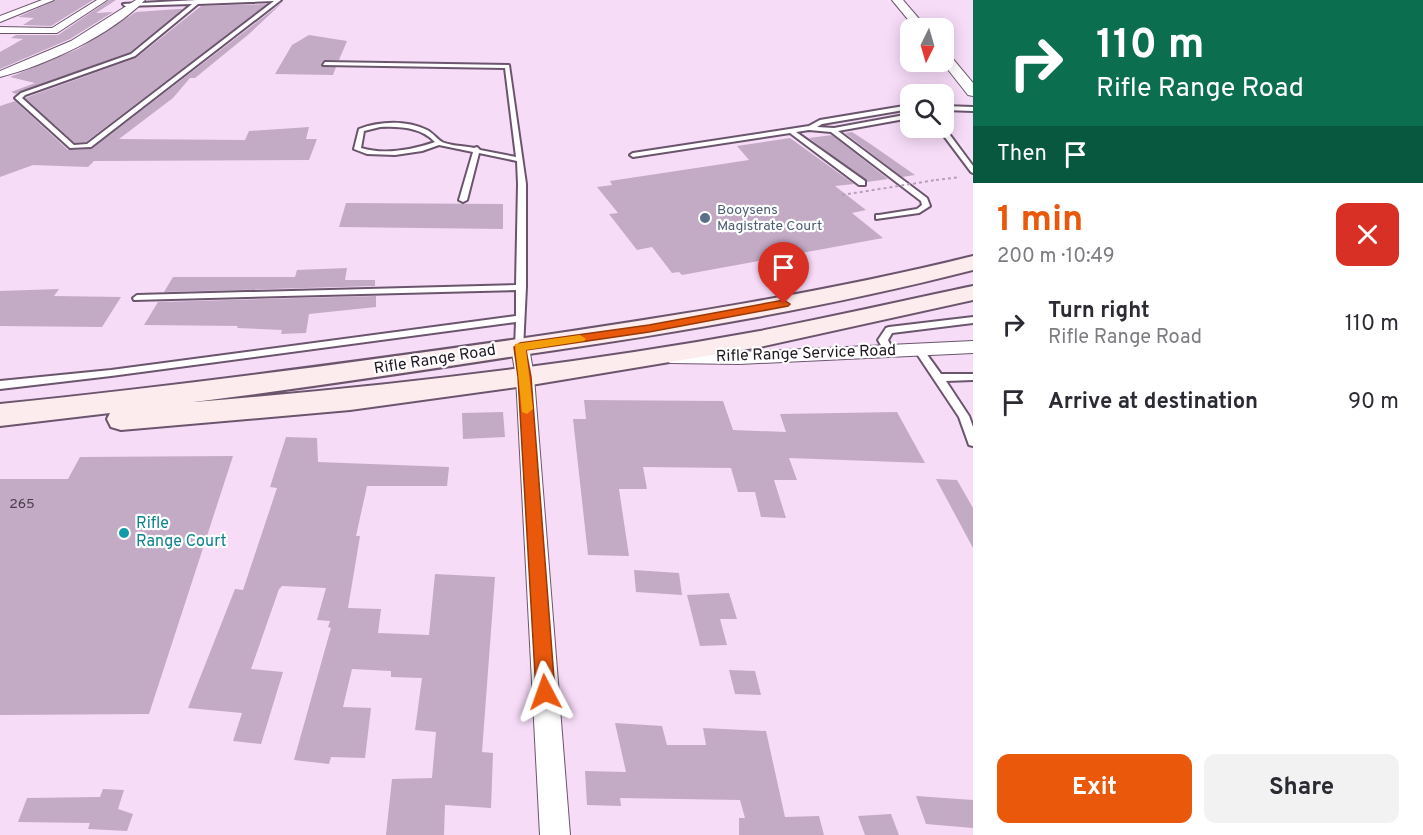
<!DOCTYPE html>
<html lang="en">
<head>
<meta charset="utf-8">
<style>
	:root { --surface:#fff; --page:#f2f2f3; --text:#2b2b33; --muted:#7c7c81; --accent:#ea580c }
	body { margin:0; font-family:Overpass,sans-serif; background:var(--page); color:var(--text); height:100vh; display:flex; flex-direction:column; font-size:22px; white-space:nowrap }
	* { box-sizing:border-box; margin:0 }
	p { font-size:20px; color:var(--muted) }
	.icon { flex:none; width:33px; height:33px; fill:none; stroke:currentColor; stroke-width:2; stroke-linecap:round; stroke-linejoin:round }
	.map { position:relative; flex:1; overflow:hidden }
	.panel { display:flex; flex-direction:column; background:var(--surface); width:450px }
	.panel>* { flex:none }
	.hud { background:#0b6e4f; color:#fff; overflow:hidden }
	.needle { width:39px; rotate:185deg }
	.controls { position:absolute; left:900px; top:18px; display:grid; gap:12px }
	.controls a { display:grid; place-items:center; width:54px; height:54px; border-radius:12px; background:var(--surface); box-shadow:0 3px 15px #0003; font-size:30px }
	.pin { position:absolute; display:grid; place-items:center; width:51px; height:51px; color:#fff; margin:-62px -26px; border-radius:50% 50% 50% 0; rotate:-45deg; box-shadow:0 0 6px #0007 }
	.pin .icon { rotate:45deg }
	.me { position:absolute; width:66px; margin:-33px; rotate:356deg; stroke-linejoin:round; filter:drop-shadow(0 0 4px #0008) }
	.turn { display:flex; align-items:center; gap:21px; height:126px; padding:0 24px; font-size:27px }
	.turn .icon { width:78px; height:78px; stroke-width:2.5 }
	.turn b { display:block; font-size:42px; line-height:51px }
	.then { display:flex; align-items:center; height:57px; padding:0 24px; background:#0003; gap:12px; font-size:22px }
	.round { display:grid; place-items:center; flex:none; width:63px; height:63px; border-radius:12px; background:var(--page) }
	.headline { display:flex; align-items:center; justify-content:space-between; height:102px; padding:0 24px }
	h1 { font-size:36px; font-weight:700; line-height:45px; color:var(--accent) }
	.primary-button { display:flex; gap:12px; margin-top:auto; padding:12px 24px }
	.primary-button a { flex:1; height:69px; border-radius:12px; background:var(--accent); color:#fff; font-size:24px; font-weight:700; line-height:69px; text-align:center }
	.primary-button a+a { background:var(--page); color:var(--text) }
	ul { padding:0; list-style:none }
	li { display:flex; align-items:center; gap:18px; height:78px; padding:0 24px }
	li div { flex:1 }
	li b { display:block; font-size:22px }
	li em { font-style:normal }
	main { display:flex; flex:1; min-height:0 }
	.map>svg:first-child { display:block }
</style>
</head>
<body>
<main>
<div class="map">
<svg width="973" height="835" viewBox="0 0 973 835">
	<rect width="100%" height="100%" fill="#f7dcf8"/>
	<g fill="#c3aac5">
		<polygon points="56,0 93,0 51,26 23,25 34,18 18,17"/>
		<polygon points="109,0 116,0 96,13 113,12 70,39 0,69 0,52 23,39 11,38 16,35 58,35"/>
		<polygon points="283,2 249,34 195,78 190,78 173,98 119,139 245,140 249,131 309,127 306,139 317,139 309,160 94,161 88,167 33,165 0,177 0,106 15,101 68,150 91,149"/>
		<polygon points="267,4 86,142 75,143 25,98 136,58 201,6"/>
		<polygon points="179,9 183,9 130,52 16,94 11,92 35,83 10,77 78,49 136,12"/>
		<polygon points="309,35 347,41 339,60 325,60 321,64 323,67 336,67 333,75 275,74 292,45"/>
		<polygon points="852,132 869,143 915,175 902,177 845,133"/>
		<polygon points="832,135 888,179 867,182 809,138"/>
		<polygon points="790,138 854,184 835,186 866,210 852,213 883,238 682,275 679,272 672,273 652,247 637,250 609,214 618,213 597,187 612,185 610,181 749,160 737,146"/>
		<polygon points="346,203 503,204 503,229 339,227"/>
		<polygon points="347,268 345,280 375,280 375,286 164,292 173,277 295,277 297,270"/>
		<polygon points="59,289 54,296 121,297 102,327 0,326 0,291"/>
		<polygon points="376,296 376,307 309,314 306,333 281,334 282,330 237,328 238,326 144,325 158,302"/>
		<polygon points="584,400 723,401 733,430 786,432 780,414 897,412 925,463 789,458 797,480 774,480 786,518 761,517 755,492 738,492 731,468 643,467 647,489 619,489 629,556 588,555 573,419 586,419"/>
		<polygon points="503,412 505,437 463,439 462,413"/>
		<polygon points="286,437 317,438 318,462 449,467 447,486 367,486 356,536 360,536 348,608 381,609 378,633 429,635 435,574 495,577 482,752 493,753 491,808 445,805 444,835 386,835 392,779 432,778 436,732 415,730 422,678 391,677 391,671 352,669 343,707 371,708 365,758 331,757 329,764 294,760 331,628 328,627 330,621 317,620 326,588 282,586 279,589 251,669 283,672 261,744 233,741 242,713 188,708 235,589 243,590 277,488 270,487"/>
		<polygon points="233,456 149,714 0,715 0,479 68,479 80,457"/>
		<polygon points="936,479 957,480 973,508 973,548"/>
		<polygon points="634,570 679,573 682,595 636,592"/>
		<polygon points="729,593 737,619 720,619 727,645 700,646 687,595"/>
		<polygon points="729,670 755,671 761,695 735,694"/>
		<polygon points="615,723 662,726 667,745 706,745 703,728 766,731 785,817 819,816 824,835 739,835 739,818 745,818 740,800 620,798 621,806 587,805 585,771 626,772"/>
		<polygon points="103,789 124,790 118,809 133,814 127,831 88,829 90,823 18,822 27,798 100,797"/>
		<polygon points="916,796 973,800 973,828 926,824"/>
		<polygon points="891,814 899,835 865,835 858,816"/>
	</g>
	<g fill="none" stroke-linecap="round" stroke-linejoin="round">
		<g stroke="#6b556d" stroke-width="4">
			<g id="service">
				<path d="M197,0h84l-190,147 -21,1 -55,-50 6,-5 110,-39 61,-50 -67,2 -2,-2zM274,1l-187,143 -13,1 -52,-47 3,-3 110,-39 63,-52z"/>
				<path d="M325,62l184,3 17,119v103l-3,62h-6l-2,-2 1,-25 -405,54 -111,13v-8l111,-11 405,-54v-26l-382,10 -1,-2 4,-3 379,-10 2,-101 -1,-23 -38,-8 -12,47 -4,2 -4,-2 14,-48 -34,-7 -17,6 -27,4 -28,-1 -13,-5 5,-20c21,-8 47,-9 68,1 6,3 10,9 15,12 9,4 23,4 32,6l3,-1 3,3 36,7 -11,-89 -182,-3zM380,127c19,-1 41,0 55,15 -23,8 -51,13 -74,6l3,-17z"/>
				<polygon points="910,105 910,109 822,124 817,127 834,128 910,114 910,118 838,131 927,198 930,206 919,213 876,219 876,215 879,215 917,209 922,205 921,201 831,132 809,130 796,132 865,181 865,185 859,185 790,133 633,157 630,155 633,153 809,126 820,120"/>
				<polygon points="944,106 973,107 973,111 944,110"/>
				<polygon points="944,127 973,166 973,173 971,172 938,128"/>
				<polygon points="973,317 973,323 892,333 888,340 894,352 889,355 886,354 878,340 886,328 889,327"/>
				<polygon points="920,348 923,349 941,374 973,374 973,380 946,381 969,416 973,427 973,446 969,445 968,442 959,417 915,351"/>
			</g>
		</g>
		<g stroke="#6b556d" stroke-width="2">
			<g id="minor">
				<polygon points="42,0 54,0 0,22 0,16"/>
				<polygon points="97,0 107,0 57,33 0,33 0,27 52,28"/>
				<path d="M136,0h9c-34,35 -98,65 -145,77v-6l71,-30z"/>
				<polygon points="520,341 529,347 534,377 570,835 540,835 516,377 511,347"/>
				<polygon points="973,341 973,353 739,364 670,363 661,357 670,351 739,352"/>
			</g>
		</g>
		<g stroke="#6b556d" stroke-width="2">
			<g id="tertiary">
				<polygon points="892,0 903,0 927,28 915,28"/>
				<polygon points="944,52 948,53 973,83 973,96 968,95 942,62"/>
			</g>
		</g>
		<g stroke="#6b556d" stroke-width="4">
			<path id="secondary" d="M973,256v14c-149,38 -299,63 -451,85 -109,17 -218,33 -328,47 189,-15 379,-37 566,-71 71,-14 142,-30 213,-45v14l-213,47 -235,39 -175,24 -229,20 -10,-3 -4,-8 3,-6 -110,13v-22c171,-17 341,-40 511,-64 155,-23 309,-46 462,-84z"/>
		</g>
		<polyline stroke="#b6a0b7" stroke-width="2" stroke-dasharray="3 3" stroke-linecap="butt" points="936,180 960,177"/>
		<use href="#service" fill="#fff" fill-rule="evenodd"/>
		<use href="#minor" fill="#fff" fill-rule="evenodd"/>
		<use href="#tertiary" fill="#fff" fill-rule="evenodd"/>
		<use href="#secondary" fill="#fcecee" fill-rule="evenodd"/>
		<polyline stroke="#b6a0b7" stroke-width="2" stroke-dasharray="3 3" stroke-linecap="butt" points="842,195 936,180"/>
	</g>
	<polygon fill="#ea580c" stroke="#983908" stroke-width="1.5" points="784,300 790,304 788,306 649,332 526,350 531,377 555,692 552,699 545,702 539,699 536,692 518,377 514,347 520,343 649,325"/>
	<polygon fill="#f59e0b" points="580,335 586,339 584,341 526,350 533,409 527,414 522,412 515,344"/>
	<circle fill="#5c6f8a" stroke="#fff" stroke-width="2" cx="705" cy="218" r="6"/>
	<circle fill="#0f9aa8" stroke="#fff" stroke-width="2" cx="124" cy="533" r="6"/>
	<g text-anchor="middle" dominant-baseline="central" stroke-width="4.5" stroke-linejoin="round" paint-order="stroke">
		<g font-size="14" fill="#4e5e75" stroke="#fff" text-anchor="start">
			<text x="717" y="210">Booysens<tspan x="717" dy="16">Magistrate Court</tspan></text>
		</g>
		<g font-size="14" fill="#493c4a">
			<text x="22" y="504">265</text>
		</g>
		<g font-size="16" fill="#201721" stroke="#fff">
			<text transform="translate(806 354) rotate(-2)">Rifle Range Service Road</text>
			<text transform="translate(435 360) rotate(-9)">Rifle Range Road</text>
		</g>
		<g font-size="16" fill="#0d838f" stroke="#fff" text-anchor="start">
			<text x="136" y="524">Rifle<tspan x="136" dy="18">Range Court</tspan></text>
		</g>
	</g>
</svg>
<div class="controls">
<a><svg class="needle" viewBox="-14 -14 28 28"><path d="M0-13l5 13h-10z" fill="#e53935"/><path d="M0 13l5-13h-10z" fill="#7c7c81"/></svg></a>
<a><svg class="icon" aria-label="search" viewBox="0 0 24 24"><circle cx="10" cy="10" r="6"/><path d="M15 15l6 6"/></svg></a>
</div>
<div class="pin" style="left:784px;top:304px;background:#d93025"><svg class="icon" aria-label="arrive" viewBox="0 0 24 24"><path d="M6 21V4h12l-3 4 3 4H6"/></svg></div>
<svg class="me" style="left:545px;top:692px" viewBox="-20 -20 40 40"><path d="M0-17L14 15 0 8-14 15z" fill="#ea580c" stroke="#fff" stroke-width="4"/></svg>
</div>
<section class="panel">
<div class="hud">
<div class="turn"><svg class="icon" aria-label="right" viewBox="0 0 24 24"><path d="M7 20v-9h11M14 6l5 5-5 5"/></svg><div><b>110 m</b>Rifle Range Road</div></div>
<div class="then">Then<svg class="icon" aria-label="arrive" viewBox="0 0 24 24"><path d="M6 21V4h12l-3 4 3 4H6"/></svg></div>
</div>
<div class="headline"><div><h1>1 min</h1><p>200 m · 10:49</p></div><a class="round" style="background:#d93025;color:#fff"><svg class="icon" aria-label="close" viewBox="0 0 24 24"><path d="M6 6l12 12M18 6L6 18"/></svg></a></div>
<ul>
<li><svg class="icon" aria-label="right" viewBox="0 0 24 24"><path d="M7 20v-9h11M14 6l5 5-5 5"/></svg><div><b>Turn right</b><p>Rifle Range Road</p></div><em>110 m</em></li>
<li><svg class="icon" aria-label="arrive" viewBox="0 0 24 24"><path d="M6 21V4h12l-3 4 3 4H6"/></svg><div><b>Arrive at destination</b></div><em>90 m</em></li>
</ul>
<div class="primary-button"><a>Exit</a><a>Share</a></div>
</section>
</main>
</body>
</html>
